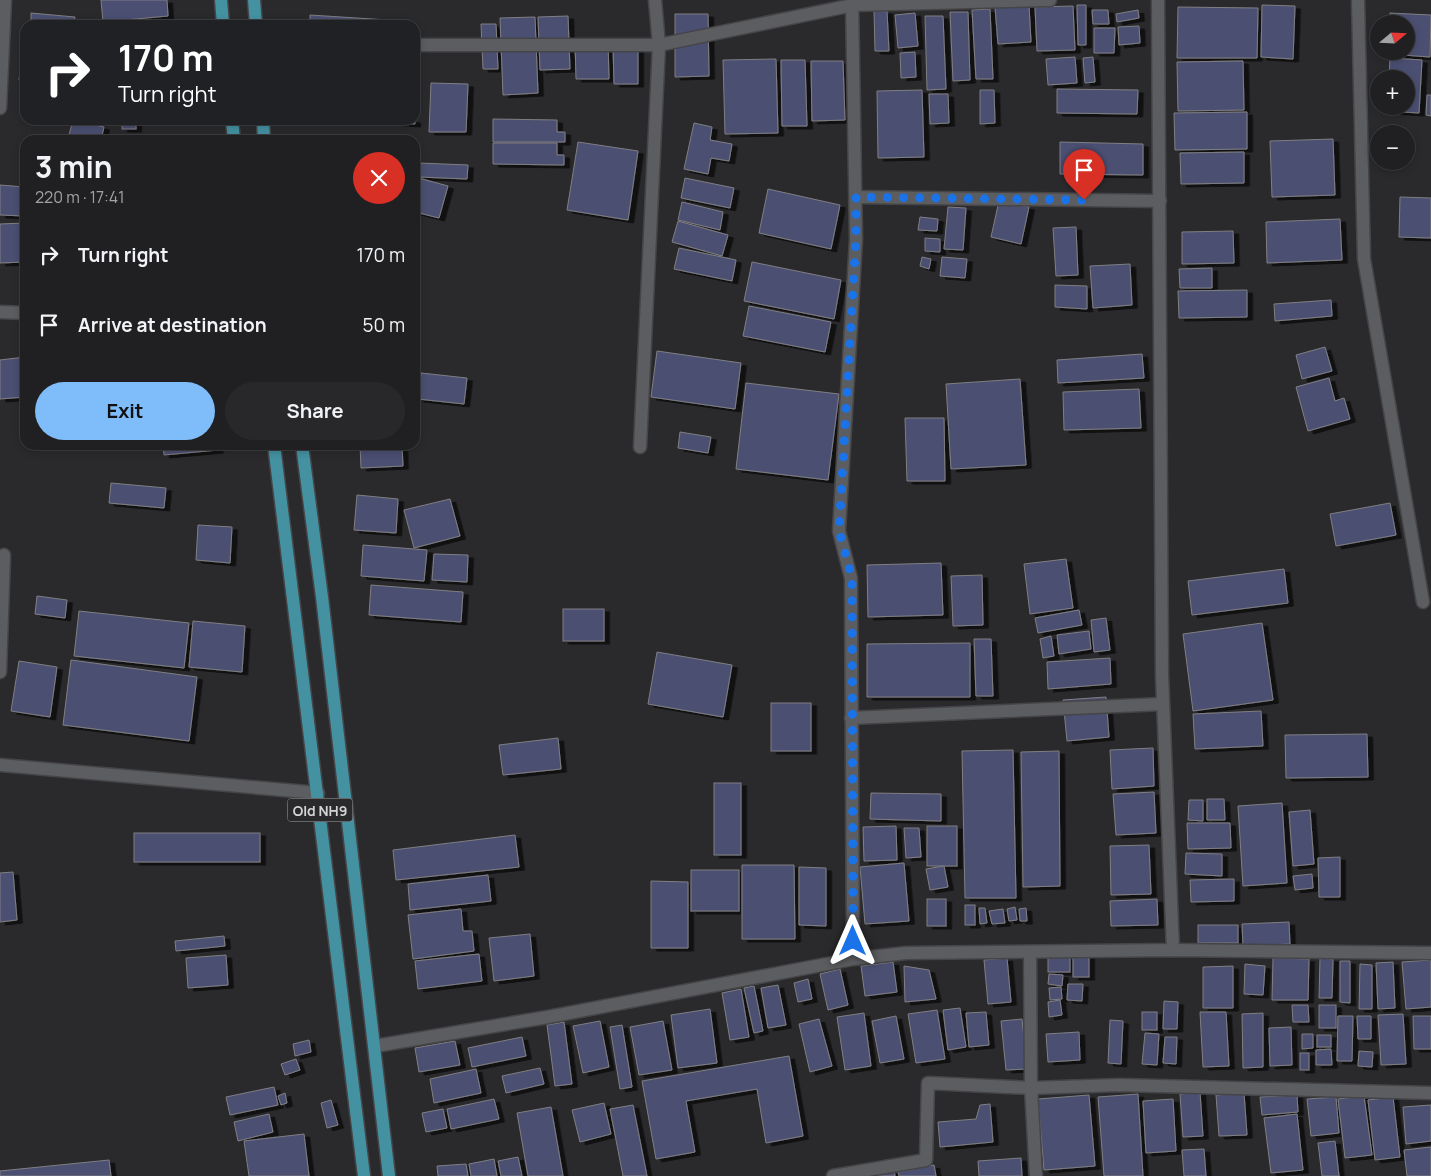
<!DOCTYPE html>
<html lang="en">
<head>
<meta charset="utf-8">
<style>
	:root { --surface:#202022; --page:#28282a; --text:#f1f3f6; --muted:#a2a3a5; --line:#3d3e40; --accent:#7fbdfa }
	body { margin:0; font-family:Manrope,sans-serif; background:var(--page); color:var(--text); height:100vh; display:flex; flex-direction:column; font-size:19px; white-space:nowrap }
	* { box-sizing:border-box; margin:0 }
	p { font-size:16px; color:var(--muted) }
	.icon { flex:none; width:28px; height:28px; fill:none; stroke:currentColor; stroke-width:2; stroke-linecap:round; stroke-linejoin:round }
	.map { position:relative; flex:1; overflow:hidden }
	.side { position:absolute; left:20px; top:135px; width:400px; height:315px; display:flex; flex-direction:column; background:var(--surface); border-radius:15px; box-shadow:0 2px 8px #0003,0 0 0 1px var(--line) }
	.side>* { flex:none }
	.top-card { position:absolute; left:20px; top:20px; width:400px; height:105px; border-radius:15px; box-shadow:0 2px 8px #0003,0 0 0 1px var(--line); background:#202124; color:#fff; overflow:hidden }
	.needle { width:32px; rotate:71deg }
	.tools { position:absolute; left:1370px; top:15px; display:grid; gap:10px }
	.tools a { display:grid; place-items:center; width:45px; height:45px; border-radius:50%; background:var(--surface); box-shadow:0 2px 8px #0003,0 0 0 1px var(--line); font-size:25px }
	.pin { position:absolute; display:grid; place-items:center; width:42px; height:42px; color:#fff; margin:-51px -21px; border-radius:50% 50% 50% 0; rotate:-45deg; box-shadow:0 0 5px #0007 }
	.pin .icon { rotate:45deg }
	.me { position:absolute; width:55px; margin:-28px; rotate:0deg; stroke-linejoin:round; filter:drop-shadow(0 0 4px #0008) }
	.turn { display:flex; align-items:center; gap:18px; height:105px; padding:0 15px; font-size:22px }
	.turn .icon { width:65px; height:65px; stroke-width:2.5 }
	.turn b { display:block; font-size:35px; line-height:42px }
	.round { display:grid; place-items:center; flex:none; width:52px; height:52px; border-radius:26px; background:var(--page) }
	.overview { display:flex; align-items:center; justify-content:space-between; height:85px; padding:0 15px }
	h1 { font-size:30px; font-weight:700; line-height:38px }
	.primary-button { display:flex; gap:10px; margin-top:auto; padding:10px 15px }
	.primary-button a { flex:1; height:58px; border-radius:30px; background:var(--accent); color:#111; font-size:20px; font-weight:700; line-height:58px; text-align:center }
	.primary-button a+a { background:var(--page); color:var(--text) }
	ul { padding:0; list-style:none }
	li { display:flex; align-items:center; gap:15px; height:70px; padding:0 15px }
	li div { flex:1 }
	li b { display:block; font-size:19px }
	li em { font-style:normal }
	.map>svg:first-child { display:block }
</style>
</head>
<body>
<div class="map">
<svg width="1431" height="1176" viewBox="0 0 1431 1176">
	<defs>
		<filter id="shadow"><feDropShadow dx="5.5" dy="3" stdDeviation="0" flood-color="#0009"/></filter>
	</defs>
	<rect width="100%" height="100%" fill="#2a2a2d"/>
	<g fill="#4c4f72" stroke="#7f7f83" filter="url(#shadow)">
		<polygon points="101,0 167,0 168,16 103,22"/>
		<polygon points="1029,5 1031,42 998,44 995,7"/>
		<polygon points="1077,5 1086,5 1086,45 1078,45"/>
		<polygon points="1262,5 1295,6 1293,59 1261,57"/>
		<polygon points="1073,6 1075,50 1037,51 1035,7"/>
		<polygon points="1178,7 1258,8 1257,58 1177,58"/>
		<polygon points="990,9 993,79 976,79 972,10"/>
		<polygon points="1092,10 1108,10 1109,24 1093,24"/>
		<polygon points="1138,10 1139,18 1117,22 1116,14"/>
		<polygon points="874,11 887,11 889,51 875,51"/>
		<polygon points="950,12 968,12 970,80 953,81"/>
		<polygon points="31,13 75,17 74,25 31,25"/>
		<polygon points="915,13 918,46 898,48 895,15"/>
		<polygon points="1390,13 1431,15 1430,57 1389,54 1389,51 1406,51 1406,24 1390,24"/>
		<polygon points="675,14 708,14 709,76 675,77"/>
		<polygon points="310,15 404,21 404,25 310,25"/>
		<polygon points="568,16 570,69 540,70 538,17"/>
		<polygon points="925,16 943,16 946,89 927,90"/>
		<polygon points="535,17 538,93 503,95 500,18"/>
		<polygon points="481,24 496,24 498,69 483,69"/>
		<polygon points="1139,26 1140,43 1119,45 1118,27"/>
		<polygon points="1094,28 1115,28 1114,53 1094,53"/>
		<polygon points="608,40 609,79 576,79 575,41"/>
		<polygon points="613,45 638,45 638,84 614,84"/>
		<polygon points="915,52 916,77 901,78 900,53"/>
		<polygon points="22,54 25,54 25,81 19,80"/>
		<polygon points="1075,57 1077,83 1048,85 1046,59"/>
		<polygon points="1093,57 1095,82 1085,83 1083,58"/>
		<polygon points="1390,58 1422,60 1419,113 1387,111 1387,106 1406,106 1406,79 1389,79"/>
		<polygon points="776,59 778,133 725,134 723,60"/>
		<polygon points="781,60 805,60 807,126 782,126"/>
		<polygon points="811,61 843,61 845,120 812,121"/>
		<polygon points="1243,61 1244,110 1178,111 1177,62"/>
		<polygon points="431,83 468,84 466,132 429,132"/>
		<polygon points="1057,89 1138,90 1137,114 1057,113"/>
		<polygon points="922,90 924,157 878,158 877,91"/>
		<polygon points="980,90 994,90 995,123 980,124"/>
		<polygon points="929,94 948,94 949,123 930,124"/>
		<polygon points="1427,95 1431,95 1431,116 1426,115"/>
		<polygon points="1247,112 1247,149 1175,150 1174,113"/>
		<polygon points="493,119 557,120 557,132 565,132 565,142 493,142"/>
		<polygon points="73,120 104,127 101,140 69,135"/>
		<rect x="122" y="120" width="14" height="9"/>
		<polygon points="361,120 415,120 415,124"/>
		<polygon points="694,123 712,127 710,140 732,144 729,161 711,158 708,174 684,169"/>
		<polygon points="1333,139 1335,195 1272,197 1270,141"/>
		<polygon points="578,142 638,151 628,220 567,210"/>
		<polygon points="1060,142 1143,144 1143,175 1060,174"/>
		<polygon points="493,143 557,143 557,155 564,155 564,165 493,164"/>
		<polygon points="1244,152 1244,183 1181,184 1180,153"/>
		<polygon points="419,163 468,165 467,179 419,177"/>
		<polygon points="415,177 448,186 439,218 415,212"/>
		<polygon points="685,178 734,188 730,208 681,198"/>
		<polygon points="0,185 25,187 25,216 0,215"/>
		<polygon points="768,189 840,205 831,249 759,233"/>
		<polygon points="1400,197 1431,198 1431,238 1399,237"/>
		<polygon points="999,201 1029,207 1021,244 991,237"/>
		<polygon points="682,202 723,212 720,230 678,220"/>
		<polygon points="948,207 966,208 963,250 944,249"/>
		<polygon points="920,217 938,219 937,231 918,230"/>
		<polygon points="1340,219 1342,260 1267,263 1266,222"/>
		<polygon points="678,221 728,235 722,256 672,242"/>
		<polygon points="25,223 25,262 0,263 0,224"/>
		<polygon points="1076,227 1078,275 1056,276 1053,228"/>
		<polygon points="1233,231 1234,263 1182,264 1182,232"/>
		<polygon points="925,238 940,239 940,252 925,251"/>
		<polygon points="679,248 736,260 732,281 674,269"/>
		<polygon points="922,257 931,259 929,269 920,266"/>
		<polygon points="942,257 967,259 965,278 940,276"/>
		<polygon points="752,262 841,280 834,319 744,301"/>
		<polygon points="1130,264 1132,305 1093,308 1090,266"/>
		<polygon points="1212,268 1212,288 1180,288 1179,269"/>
		<polygon points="1055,285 1087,286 1087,309 1055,307"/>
		<polygon points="1247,290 1247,317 1179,318 1178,291"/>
		<polygon points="1331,300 1332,316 1275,321 1274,304"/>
		<polygon points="749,306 831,322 825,352 743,336"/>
		<polygon points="1325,347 1332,371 1302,379 1296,355"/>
		<polygon points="657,351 741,363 735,409 651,397"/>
		<polygon points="1142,354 1144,378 1058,383 1057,360"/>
		<polygon points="25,357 25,397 0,399 0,360"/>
		<polygon points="421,373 467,378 464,404 418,399"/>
		<polygon points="1329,378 1335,401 1344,398 1350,419 1308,431 1296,387"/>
		<polygon points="1020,379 1026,465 951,469 946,384"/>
		<polygon points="746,383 839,394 828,480 736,469"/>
		<polygon points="1139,389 1141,428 1064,430 1063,392"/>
		<polygon points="905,418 944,418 945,481 907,481"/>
		<polygon points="680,432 711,437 708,453 678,448"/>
		<polygon points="163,445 217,445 218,450 164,455"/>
		<polygon points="360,445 402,445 403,466 361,468"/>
		<polygon points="111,483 166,488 164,508 109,503"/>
		<polygon points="357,495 398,499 396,533 354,530"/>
		<polygon points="450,499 460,536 414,548 404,510"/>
		<polygon points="1390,503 1396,535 1336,546 1330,514"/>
		<polygon points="198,525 232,527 230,563 196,560"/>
		<polygon points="363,545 427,550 424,581 361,576"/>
		<polygon points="434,554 468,555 467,582 432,580"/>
		<polygon points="1066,559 1073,608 1030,614 1024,564"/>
		<polygon points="941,563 943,615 868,617 867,565"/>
		<polygon points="1284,569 1288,603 1192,615 1188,581"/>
		<polygon points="982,575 983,625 953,626 951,576"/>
		<polygon points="371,585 463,592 461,622 369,615"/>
		<polygon points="37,596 67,600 65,618 35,614"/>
		<rect x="563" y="609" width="41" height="32"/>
		<polygon points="1079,610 1082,625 1038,633 1035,618"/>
		<polygon points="79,611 189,623 184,668 74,656"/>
		<polygon points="1106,618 1110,650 1094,652 1091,620"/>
		<polygon points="193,621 245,626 242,672 189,667"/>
		<polygon points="1262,623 1273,700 1193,711 1183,634"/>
		<polygon points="1089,631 1091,649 1059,654 1057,635"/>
		<polygon points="1051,636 1054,656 1043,658 1040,639"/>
		<polygon points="974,639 991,639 993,696 976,696"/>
		<polygon points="970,643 970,697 867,697 867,644"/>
		<polygon points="657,652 732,665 723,717 648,704"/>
		<polygon points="1110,658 1111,684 1048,689 1047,662"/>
		<polygon points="71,660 197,677 189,741 63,725"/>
		<polygon points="19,661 57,667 50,717 11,711"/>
		<polygon points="1106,697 1109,737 1067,741 1063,700"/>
		<rect x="771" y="703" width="40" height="48"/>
		<polygon points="1261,711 1263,746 1195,749 1193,714"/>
		<polygon points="1367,734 1368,777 1286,778 1285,735"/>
		<polygon points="558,738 561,769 503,775 499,745"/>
		<polygon points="1153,748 1154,786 1112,789 1110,750"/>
		<polygon points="1013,750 1016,898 965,898 962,751"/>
		<polygon points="1059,751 1060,886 1023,887 1021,752"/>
		<rect x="714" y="783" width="27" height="72"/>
		<polygon points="1154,792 1156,833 1116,835 1113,794"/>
		<polygon points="871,793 941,794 941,821 870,819"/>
		<polygon points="1207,799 1224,799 1225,820 1207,820"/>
		<polygon points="1189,800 1203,800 1203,821 1188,820"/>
		<polygon points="1282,803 1287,883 1243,886 1238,806"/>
		<polygon points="1310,810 1314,864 1293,866 1289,812"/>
		<polygon points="1187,823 1230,823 1231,848 1188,849"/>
		<polygon points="896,826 897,860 864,861 863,827"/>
		<rect x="927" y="826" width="30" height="40"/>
		<polygon points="904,828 919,828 921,857 906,858"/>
		<rect x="134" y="833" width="126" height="29"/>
		<polygon points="515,835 519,867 396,880 393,850"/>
		<polygon points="1149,845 1151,894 1111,895 1110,846"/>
		<polygon points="1186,853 1222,854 1222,876 1185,874"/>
		<polygon points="1340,857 1340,897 1319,897 1318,858"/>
		<polygon points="904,863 909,921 865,924 860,867"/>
		<polygon points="742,865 794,865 795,939 742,939"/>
		<polygon points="944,866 948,887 930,890 926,869"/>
		<polygon points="799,867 826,868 826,926 799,925"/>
		<rect x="691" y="870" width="48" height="41"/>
		<polygon points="13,872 17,920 0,922 0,873"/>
		<polygon points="1312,874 1313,888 1295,890 1293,876"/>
		<polygon points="488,875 491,901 410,910 408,884"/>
		<polygon points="1234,879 1234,901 1191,902 1190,880"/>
		<polygon points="651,881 688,882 688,948 651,948"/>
		<rect x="927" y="899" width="19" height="27"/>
		<polygon points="1157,899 1158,925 1111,926 1110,901"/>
		<rect x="965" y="905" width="10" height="20"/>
		<polygon points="1015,907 1017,920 1009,921 1007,909"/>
		<polygon points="979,908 985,908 987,923 980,924"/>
		<polygon points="1026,908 1027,921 1020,921 1019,909"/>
		<polygon points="461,909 463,931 472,931 474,951 413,959 408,915"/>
		<polygon points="1003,909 1005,923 992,924 989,911"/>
		<polygon points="1289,922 1290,944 1243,946 1242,924"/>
		<rect x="1198" y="925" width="40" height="18"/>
		<polygon points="530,934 534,976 494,981 489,938"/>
		<polygon points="224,936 225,946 176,951 175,941"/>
		<polygon points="479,954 482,981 418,989 415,961"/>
		<polygon points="226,955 228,985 188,988 186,958"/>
		<rect x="1073" y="956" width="16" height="21"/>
		<rect x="1048" y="957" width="22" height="15"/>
		<polygon points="1007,958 1011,1002 988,1004 984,960"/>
		<polygon points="1273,958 1309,959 1308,1000 1272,1000"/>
		<polygon points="1320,958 1333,959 1332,998 1319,998"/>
		<polygon points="1431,960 1431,1007 1406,1009 1402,962"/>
		<polygon points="1340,961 1350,961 1350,1003 1340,1002"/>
		<polygon points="893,962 897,992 865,996 861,966"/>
		<polygon points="1393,962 1395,1008 1378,1009 1376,963"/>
		<polygon points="1245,964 1265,966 1263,995 1244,994"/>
		<polygon points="1360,964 1372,965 1372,1009 1359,1009"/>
		<polygon points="904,966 929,970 936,999 905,1002"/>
		<polygon points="1233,966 1233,1008 1203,1008 1203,967"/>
		<polygon points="840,969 848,1005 828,1010 820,974"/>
		<polygon points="1049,974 1063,975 1062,986 1048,984"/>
		<polygon points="808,979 812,999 798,1002 794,983"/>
		<polygon points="1068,984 1083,984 1082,1001 1067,1000"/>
		<polygon points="778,985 786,1025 768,1028 761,988"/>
		<polygon points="754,986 763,1031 754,1033 744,988"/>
		<polygon points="1061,987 1062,999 1050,1000 1049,988"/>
		<polygon points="741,989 749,1037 730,1040 722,993"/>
		<polygon points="1060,1000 1062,1015 1049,1017 1048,1002"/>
		<polygon points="1164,1001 1178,1002 1177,1029 1163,1029"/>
		<polygon points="1292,1005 1308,1005 1309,1022 1293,1022"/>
		<rect x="1319" y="1005" width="17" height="23"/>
		<polygon points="960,1008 966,1047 948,1050 943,1010"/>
		<polygon points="710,1009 717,1063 678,1068 671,1015"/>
		<polygon points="937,1010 945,1059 916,1063 908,1014"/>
		<polygon points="986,1012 989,1045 969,1047 966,1013"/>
		<rect x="1142" y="1012" width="15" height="18"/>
		<polygon points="1200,1012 1226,1012 1229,1066 1203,1067"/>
		<polygon points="864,1013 871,1066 845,1070 837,1017"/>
		<polygon points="1263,1013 1263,1067 1243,1068 1242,1014"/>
		<polygon points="1403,1014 1406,1064 1381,1065 1378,1015"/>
		<polygon points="896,1016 904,1059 880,1063 872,1021"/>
		<polygon points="1338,1016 1353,1016 1352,1061 1337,1061"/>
		<polygon points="1357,1016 1371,1016 1371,1039 1358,1039"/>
		<polygon points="1413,1016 1431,1016 1431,1049 1414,1049"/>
		<polygon points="819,1019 832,1066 810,1072 799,1024"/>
		<polygon points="1022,1019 1027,1069 1006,1070 1001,1021"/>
		<polygon points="1110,1020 1123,1021 1121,1064 1108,1063"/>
		<polygon points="600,1021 609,1067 583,1073 573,1026"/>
		<polygon points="663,1021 672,1070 639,1075 630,1027"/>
		<polygon points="564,1022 572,1084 555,1086 547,1025"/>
		<polygon points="622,1025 632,1087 620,1089 610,1027"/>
		<polygon points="1291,1027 1292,1065 1270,1066 1269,1028"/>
		<polygon points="1079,1032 1080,1060 1048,1062 1046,1034"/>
		<polygon points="1145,1033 1159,1034 1157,1065 1142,1064"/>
		<polygon points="1302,1034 1313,1034 1313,1048 1302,1049"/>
		<rect x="1317" y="1035" width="14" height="12"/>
		<polygon points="522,1037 526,1056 472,1067 468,1048"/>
		<polygon points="1165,1037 1177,1037 1176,1064 1163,1063"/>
		<polygon points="309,1040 311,1052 295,1056 293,1044"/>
		<polygon points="455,1041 460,1065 419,1072 415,1048"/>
		<polygon points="1331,1049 1332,1065 1316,1065 1316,1050"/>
		<polygon points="1359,1051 1373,1052 1372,1067 1358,1066"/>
		<rect x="1300" y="1053" width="9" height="17"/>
		<polygon points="789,1056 803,1136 766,1143 757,1089 686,1101 695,1152 656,1159 642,1081"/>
		<polygon points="296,1059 300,1070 285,1075 281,1064"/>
		<polygon points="540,1068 544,1084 506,1093 502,1076"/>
		<polygon points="476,1069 481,1093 434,1103 430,1079"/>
		<polygon points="274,1087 278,1105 230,1115 226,1097"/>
		<polygon points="1200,1092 1203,1136 1183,1137 1180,1094"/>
		<polygon points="285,1093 287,1103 281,1105 278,1096"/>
		<polygon points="1244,1093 1247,1135 1219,1136 1216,1095"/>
		<polygon points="1138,1094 1143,1176 1104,1176 1098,1097"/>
		<polygon points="1089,1095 1095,1166 1044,1170 1038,1099"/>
		<polygon points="1297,1095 1298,1112 1262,1115 1260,1097"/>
		<polygon points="1364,1096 1372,1155 1345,1158 1338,1099"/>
		<polygon points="1336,1097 1339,1133 1311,1136 1307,1099"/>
		<polygon points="1393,1097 1400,1157 1375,1160 1368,1100"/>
		<polygon points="494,1099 499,1119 451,1129 447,1109"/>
		<polygon points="1173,1099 1176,1151 1146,1153 1143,1101"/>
		<polygon points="331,1100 338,1125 327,1128 321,1103"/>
		<polygon points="604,1103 611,1134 580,1142 572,1110"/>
		<polygon points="990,1104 993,1142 940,1147 938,1122 976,1119 980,1105"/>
		<polygon points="633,1105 647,1176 623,1176 610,1109"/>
		<polygon points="1431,1105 1431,1141 1406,1144 1403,1107"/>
		<polygon points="551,1107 563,1176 528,1176 517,1113"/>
		<polygon points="443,1109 447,1128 426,1132 422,1113"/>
		<polygon points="269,1114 273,1132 238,1141 234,1122"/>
		<polygon points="1297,1114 1303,1170 1271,1173 1264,1118"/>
		<polygon points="304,1134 309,1176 249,1176 244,1141"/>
		<polygon points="1335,1141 1339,1176 1322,1176 1318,1143"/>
		<polygon points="1431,1147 1431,1176 1407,1176 1404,1150"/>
		<polygon points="1204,1149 1206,1176 1184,1176 1182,1150"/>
		<polygon points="518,1157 522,1176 501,1176 498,1161"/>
		<polygon points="1021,1158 1022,1176 979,1176 978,1161"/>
		<polygon points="494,1159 497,1176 471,1176 469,1164"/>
		<polygon points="109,1160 111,1176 0,1176 0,1171"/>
		<polygon points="466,1164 468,1176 438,1176 437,1166"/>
		<polygon points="934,1165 936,1176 899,1176 898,1172"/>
		<polygon points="894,1170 895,1176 871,1176"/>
	</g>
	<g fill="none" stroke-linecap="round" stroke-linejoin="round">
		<g stroke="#454547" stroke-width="15">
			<g id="minor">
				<polyline points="852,0 856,239 839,531 851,578 853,959"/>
				<polyline points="1158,0 1162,675 1173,950"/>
				<polyline points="1358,0 1364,259 1423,602"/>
				<polyline points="415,45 659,45 853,5 1050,0"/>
				<polyline points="0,108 5,0"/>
				<polyline points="856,197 1160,201"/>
				<polyline points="0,312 25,313"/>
				<polyline points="640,447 659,45 655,0"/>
				<polyline points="0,672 4,555"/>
				<polyline points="851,718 1163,704"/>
				<polyline points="0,765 318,793"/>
				<polyline points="1030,952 1031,1088 1036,1176"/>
				<polyline points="375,1046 548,1017 853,959 906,953 1173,950 1431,953"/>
				<polyline points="833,1176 926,1160 928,1083 1031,1088 1120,1085 1431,1093"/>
			</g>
		</g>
		<g stroke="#454547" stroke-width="15">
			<g id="major">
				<polyline points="221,0 223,25"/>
				<polyline points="254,0 256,25"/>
				<polyline points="232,120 234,140"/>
				<polyline points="263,120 264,140"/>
				<polyline points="274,445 364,1176"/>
				<polyline points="302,445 322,597 389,1176"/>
			</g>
		</g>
		<use href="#minor" stroke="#5c5d60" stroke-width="12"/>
		<use href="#major" stroke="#4491a2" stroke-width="12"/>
	</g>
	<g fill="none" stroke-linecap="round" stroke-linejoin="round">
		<polyline stroke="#1a73e8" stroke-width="9" stroke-dasharray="0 16.2" points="853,941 852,578 839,531 856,238 856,197 1084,200"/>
	</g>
	<g text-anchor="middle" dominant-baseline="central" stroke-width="5" stroke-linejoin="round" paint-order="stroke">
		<rect fill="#2a2a2d" stroke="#a2a2a4" stroke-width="1" x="287.5" y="798.5" width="65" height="23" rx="4"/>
		<g font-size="14" font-weight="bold" fill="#d5d5d7">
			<text x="320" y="810">Old NH9</text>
		</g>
	</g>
</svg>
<div class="tools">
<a><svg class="needle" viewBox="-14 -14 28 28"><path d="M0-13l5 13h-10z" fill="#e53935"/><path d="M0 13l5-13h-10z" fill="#a2a3a5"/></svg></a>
<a>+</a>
<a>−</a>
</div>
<div class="pin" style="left:1084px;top:200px;background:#d93025"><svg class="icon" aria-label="arrive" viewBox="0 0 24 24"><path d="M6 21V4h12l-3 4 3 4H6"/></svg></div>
<svg class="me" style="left:853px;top:941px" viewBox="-20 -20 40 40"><path d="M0-17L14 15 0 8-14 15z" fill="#1a73e8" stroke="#fff" stroke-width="4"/></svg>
<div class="top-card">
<div class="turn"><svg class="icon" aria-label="right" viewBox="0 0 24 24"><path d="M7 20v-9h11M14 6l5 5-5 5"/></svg><div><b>170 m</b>Turn right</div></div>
</div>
<section class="side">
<div class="overview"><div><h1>3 min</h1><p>220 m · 17:41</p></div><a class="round" style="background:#d93025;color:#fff"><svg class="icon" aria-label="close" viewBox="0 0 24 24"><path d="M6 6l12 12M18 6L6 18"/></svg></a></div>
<ul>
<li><svg class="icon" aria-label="right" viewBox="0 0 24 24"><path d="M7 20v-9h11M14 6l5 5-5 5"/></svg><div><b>Turn right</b></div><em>170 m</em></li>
<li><svg class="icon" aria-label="arrive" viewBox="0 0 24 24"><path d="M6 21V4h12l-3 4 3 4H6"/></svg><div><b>Arrive at destination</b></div><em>50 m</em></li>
</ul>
<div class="primary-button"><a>Exit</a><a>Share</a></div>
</section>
</div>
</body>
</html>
